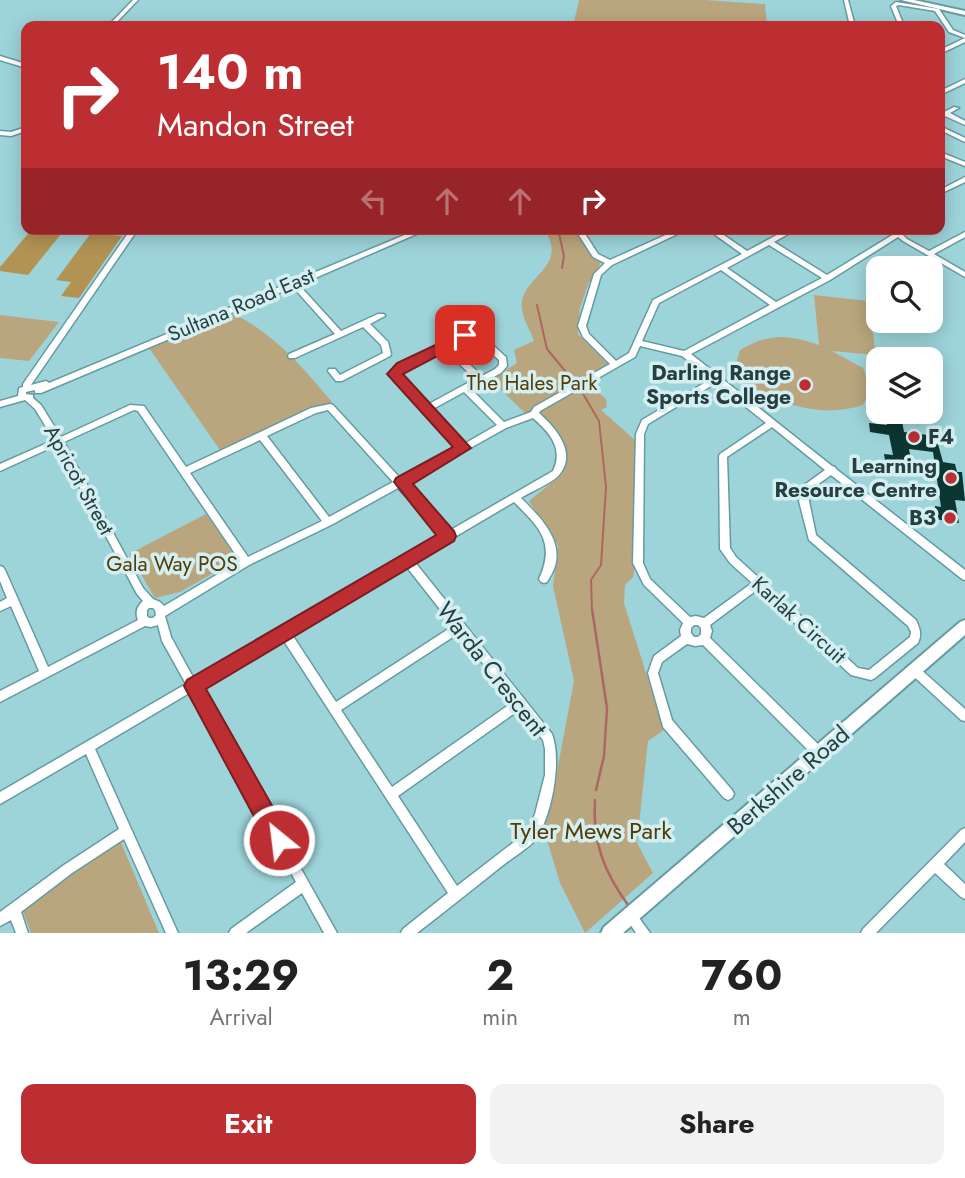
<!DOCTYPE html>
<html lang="en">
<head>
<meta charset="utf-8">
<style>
	:root { --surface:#fff; --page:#f2f2f2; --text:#222; --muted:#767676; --accent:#bd2e32 }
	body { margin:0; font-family:Jost,sans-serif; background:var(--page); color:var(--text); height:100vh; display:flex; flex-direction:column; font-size:26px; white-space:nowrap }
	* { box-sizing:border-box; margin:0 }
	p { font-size:23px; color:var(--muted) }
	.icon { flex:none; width:38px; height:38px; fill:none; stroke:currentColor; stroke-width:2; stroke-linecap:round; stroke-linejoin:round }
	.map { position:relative; height:933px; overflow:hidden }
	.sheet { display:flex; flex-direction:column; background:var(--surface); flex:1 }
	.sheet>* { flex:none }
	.guide { position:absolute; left:21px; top:21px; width:924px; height:214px; border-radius:14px; box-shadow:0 4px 18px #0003; background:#bd2e32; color:#fff; overflow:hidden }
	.buttons { position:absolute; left:866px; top:256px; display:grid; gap:14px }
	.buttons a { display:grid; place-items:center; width:77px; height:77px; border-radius:14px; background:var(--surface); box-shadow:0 4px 18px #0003; font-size:35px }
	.pin { position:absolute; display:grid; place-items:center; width:60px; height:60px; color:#fff; margin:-30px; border-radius:14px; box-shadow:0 4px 10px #0006 }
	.me { position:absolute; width:77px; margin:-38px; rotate:331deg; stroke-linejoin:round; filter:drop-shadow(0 0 5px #0008) }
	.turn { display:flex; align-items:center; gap:24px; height:147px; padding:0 21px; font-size:32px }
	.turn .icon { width:91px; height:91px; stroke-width:2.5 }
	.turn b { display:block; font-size:49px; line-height:60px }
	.lanes { display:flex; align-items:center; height:66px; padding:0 21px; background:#0003; justify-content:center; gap:35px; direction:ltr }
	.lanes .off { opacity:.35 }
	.eta { display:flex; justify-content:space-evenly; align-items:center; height:119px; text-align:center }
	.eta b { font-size:42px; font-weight:700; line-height:49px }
	.action { display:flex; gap:14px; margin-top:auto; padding:14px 21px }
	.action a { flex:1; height:80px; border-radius:14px; background:var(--accent); color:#fff; font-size:28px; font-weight:700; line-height:80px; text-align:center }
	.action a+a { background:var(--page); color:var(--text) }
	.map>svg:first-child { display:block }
</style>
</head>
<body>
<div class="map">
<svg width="965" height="933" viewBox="0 0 965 933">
	<rect width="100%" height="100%" fill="#9dd4da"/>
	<g fill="#baa67e">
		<polygon points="579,0 705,0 765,4 767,26 573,26"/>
		<path d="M544,229h30l18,26 9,7 -8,18 -4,2 -9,26 -2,26 33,33 -26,14 21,18 1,8 -6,3 35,31 -1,125 -2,11 -8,8 -1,18 40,127 -16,11 -11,102 16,30 -68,60 -25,-50 -13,-43 -8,-8 10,-18 25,-133 -21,-95 5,-40 -29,-45 34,-28 -1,-15 -16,-34 -19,-9 -36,-35 26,-17 -3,-13 20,-9c-3,-9 -11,-22 -12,-32 -4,-33 49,-40 22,-80z"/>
		<path d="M814,295l54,6 8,54 -44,-4 31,17 8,21 -8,16c-46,15 -92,-3 -130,-31l7,-24c29,-17 47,-16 79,-5z"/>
		<path d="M234,314c42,21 68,53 98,88l-110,51 -73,-105z"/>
		<polygon points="0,315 59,322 29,361 0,358"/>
		<polygon points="206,514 238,559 180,592 155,598 129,554"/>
		<polygon points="120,840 159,933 31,933 22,909"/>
	</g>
	<g fill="#b29353">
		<polygon points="32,229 65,229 28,275 0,271 0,267"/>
		<polygon points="91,233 122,236 79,298 61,296 71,282 56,280"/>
	</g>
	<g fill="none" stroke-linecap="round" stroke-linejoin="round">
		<g stroke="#ad6762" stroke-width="2">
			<polyline points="558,229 564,256 562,268"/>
			<polyline points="537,305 547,349 575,383"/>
			<polyline points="582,392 599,421 606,487 601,565 591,580 592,610"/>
		</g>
		<g stroke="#ad6762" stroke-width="2.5">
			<polyline points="592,609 607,708 604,756 596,790"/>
			<path d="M595,800c-3,41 9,72 33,105"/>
		</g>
	</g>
	<polygon fill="#0c3632" points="884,413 901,415 904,432 928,435 930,443 938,444 943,462 955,464 957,472 962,472 965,501 955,500 959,523 935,519 935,506 941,507 933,452 909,449 914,474 899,472 900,476 874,473 872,465 886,466 884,454 893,455 889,435 870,432 869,423 887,425"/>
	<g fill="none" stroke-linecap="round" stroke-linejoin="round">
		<g stroke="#659ba1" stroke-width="3">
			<g id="minor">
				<polygon points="133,0 138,0 113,26 108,26"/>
				<polygon points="844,0 848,0 855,26 850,26"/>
				<polygon points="896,2 939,9 953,30 965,35 965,42 940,54 940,50 965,38 949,32 935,11 899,5 896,6 904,26 899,26 891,6"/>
				<polygon points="0,56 26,64 26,68 0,60"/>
				<polygon points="965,79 965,83 940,95 940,91"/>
				<polygon points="954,107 959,108 950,113 965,121 965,125 945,116 940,118 940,114"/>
				<polygon points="940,126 965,138 965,142 940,130"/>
				<polygon points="26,127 26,131 11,136 0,135 0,131 11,132"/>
				<polygon points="940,152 965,162 965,166 940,156"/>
				<polygon points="965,177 965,182 940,194 940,190"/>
				<path d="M131,229h7l-107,156 15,-4 3,2 240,-100 1,-2h4l125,-52h9l-129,56 42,46 37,-17h6l1,2 -15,8 18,18 3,12 -1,2 -48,25h-6l-8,-10 1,-2h6l5,6 43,-22 -2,-8 -18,-18 -68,31h-6l-1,-2 1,-2 46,-20 -42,-47 -252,106h-6v-3l-9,2v2l7,1v3l8,7 20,32 69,-32 14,1 42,61 125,-59 19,-4 3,1 67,73 57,-31 -63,-66 -2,-10 1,-2 48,-24 1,-2c9,-2 18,-10 26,-10 14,-2 28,16 38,24l1,9 -6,7 -30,16 33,33 27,-10 3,-5 76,-43 -27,-27 -5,-11 16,-52 11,-11 -12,-6 -18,-28h7l16,25 12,6 69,-31h9l-76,36 -11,10 -15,51 3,8 27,27 13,-8 24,-53 89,-46 -35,-25h8l32,22 41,-22h9l-23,13 53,33 67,-41 -4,-5h7l10,10 22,12 36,-19v5l-31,17 31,18v5l-62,-36 -5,-4 -68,43 -139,74 141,112 3,1 1,2 129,101v10l-3,-1 -131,-104 -21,15 -1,11 7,34 100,85c4,9 6,14 2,23l-43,35 -4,2 -20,-5 -93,-86 -48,36 2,6 -2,7 113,111 2,4 -2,4 -4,1 -4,-1 -112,-112 -8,1 -8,-2 -25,18 -4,11 14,47 60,70 2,4 -2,4 -4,2 -4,-2 -61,-71 -1,-4 -14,-50 6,-17 27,-20 -1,-6 3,-7 -39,-38 -11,-22 3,-129 6,-14 69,-41 -29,-23 -42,-10 -5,11 -95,54 -1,2c16,14 39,40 20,62 -5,7 -29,17 -38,23 18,18 42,41 34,68 -2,6 -5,11 -8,16l-3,1 -3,-1 -2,-3c17,-37 0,-52 -25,-77l-100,59 138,173c10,27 0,81 -16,105 -7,9 -24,19 -34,27 -28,22 -56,45 -85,67h-16l2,-4 45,-36 -166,-255 -83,49 138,246h-13l-22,-40 -56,40h-17l2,-4 65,-47 -105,-190 -96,57 83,184h-12l-42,-94 -52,34 -51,39 7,21h-12l-5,-13 -11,6v-14l64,-47 55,-36 -33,-75 -86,50v-12l186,-108 -24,-43 -4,-16 -7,2 -6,-1 -145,76v-11l39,-20 -28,-65 -11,5v-9l7,-4 -7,-17v-15l3,1 2,3 43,97 90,-47c-3,-7 -1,-14 5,-19l-6,-7 -80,-149 -57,26v-7l54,-24 -19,-31 -10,-9 -25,7v-6l18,-5 1,-8 4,-1v-3zM769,245l53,33 -46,24 -49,-34zM721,270l49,35 -86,46 -42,-10 17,-38zM469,338h5l25,22v5l-4,4 -13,7 -31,-29zM445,350l30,29 -48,26 -26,-27 -1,-6zM716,383l50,40 -46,31 -1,2 1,93 10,14 22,20 -48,35 -8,-2 -6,1 -40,-38 -7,-16 1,-129 4,-10zM464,392l33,33 -33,19 -33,-34zM134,410l4,1 102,150 -76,45 -4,-4 -7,-3 -10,-11 -79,-146zM328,410l65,72 -64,35 -62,-81 49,-23zM533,418c16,14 31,30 20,53l-104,60 -43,-47 100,-56zM772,427l53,43 -22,16 -4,15 10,39 99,86 3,6 -1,5 -41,33 -11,-2 -122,-111 -6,-9 -3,-91zM260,440l62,81 -74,36 -58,-84zM398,488l44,47 -248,144 -23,-42 -6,-21 84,-51 82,-40zM406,566l47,60 -117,76 -45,-69zM149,608h4l2,2 1,5 -3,3h-4l-2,-2v-6zM694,625h4l3,3v6l-3,3h-4l-3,-4v-5zM459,633l54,69 -121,85 -51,-77zM519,710l24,30 2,9v26l-10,39 -8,18 -70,54 -59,-90z"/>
				<polygon points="914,665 918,667 965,709 965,721 961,720 910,673 909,670 910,667"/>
				<polygon points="965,828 965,842 944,864 965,884 965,899 961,897 935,873 876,933 861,933 863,929 961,830"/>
				<polygon points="630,909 634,911 650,933 636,933 624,915 626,911"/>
			</g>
		</g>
		<g stroke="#659ba1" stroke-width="4">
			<g id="major">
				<polygon points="901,0 914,0 965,11 965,15"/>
				<polygon points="965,620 965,635 623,933 601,933 604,927 960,622"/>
			</g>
		</g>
		<use href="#minor" fill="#fff" fill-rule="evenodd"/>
		<use href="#major" fill="#fff" fill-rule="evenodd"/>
	</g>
	<polygon fill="#bd2e32" stroke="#7b1e20" stroke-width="2" points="465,331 470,332 470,339 403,374 471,448 413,484 454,531 456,536 454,541 206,689 287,832 290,840 287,848 279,851 271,848 184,686 187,680 436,535 394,482 396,478 453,447 387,374 397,363"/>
	<g fill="#bd2e32" stroke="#d4eff2" stroke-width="2.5">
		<circle cx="805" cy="385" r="7"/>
		<circle cx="914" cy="437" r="7"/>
		<circle cx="951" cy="478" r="7"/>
		<circle cx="950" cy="518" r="7"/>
	</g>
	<g text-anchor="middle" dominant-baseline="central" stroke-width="7" stroke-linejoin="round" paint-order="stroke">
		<g font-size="21" fill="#283f41" stroke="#d4eff2">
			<text transform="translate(241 305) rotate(-23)">Sultana Road East</text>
			<text transform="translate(79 480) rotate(61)">Apricot Street</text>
			<text transform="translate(799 620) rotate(42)">Karlak Circuit</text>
		</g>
		<g font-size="21" font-weight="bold" fill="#283f41" stroke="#d4eff2" text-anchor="end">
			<text x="791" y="373">Darling Range<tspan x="791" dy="24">Sports College</tspan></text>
			<text x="928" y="437" text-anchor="start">F4</text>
			<text x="937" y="466">Learning<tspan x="937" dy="24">Resource Centre</tspan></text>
			<text x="936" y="518">B3</text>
		</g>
		<g font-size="21" fill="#523d06" stroke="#d4eff2">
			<text x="532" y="383">The Hales Park</text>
			<text x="172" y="564">Gala Way POS</text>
		</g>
		<g font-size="24" fill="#283f41" stroke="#d4eff2">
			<text transform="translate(492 669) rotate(52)">Warda Crescent</text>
			<text transform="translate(788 780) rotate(-41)">Berkshire Road</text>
		</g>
		<g font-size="24" fill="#523d06" stroke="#d4eff2">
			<text x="591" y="830">Tyler Mews Park</text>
		</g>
	</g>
</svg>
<div class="buttons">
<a><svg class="icon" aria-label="search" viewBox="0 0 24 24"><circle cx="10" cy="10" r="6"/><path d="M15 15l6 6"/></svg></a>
<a><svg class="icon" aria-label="layers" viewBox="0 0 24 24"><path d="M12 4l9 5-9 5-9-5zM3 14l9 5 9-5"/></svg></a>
</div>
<div class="pin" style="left:465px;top:335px;background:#d93025"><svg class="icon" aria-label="arrive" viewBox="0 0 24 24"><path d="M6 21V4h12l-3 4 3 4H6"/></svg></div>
<svg class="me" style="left:279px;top:840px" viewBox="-20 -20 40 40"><circle r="17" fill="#bd2e32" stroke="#fff" stroke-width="3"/><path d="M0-11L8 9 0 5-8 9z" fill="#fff"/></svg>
<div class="guide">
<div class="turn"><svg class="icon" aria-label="right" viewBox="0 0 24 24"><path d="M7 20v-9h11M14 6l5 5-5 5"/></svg><div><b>140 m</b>Mandon Street</div></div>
<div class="lanes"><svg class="icon off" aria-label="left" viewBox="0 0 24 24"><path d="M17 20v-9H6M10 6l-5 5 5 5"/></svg><svg class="icon off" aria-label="ahead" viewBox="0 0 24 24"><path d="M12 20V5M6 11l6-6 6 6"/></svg><svg class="icon off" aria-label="ahead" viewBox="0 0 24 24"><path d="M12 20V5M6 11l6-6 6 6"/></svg><svg class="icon" aria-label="right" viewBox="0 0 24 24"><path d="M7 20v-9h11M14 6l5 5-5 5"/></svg></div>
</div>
</div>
<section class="sheet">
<div class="eta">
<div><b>13:29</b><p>Arrival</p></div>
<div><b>2</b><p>min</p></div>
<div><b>760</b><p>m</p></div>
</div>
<div class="action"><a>Exit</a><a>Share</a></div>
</section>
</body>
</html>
